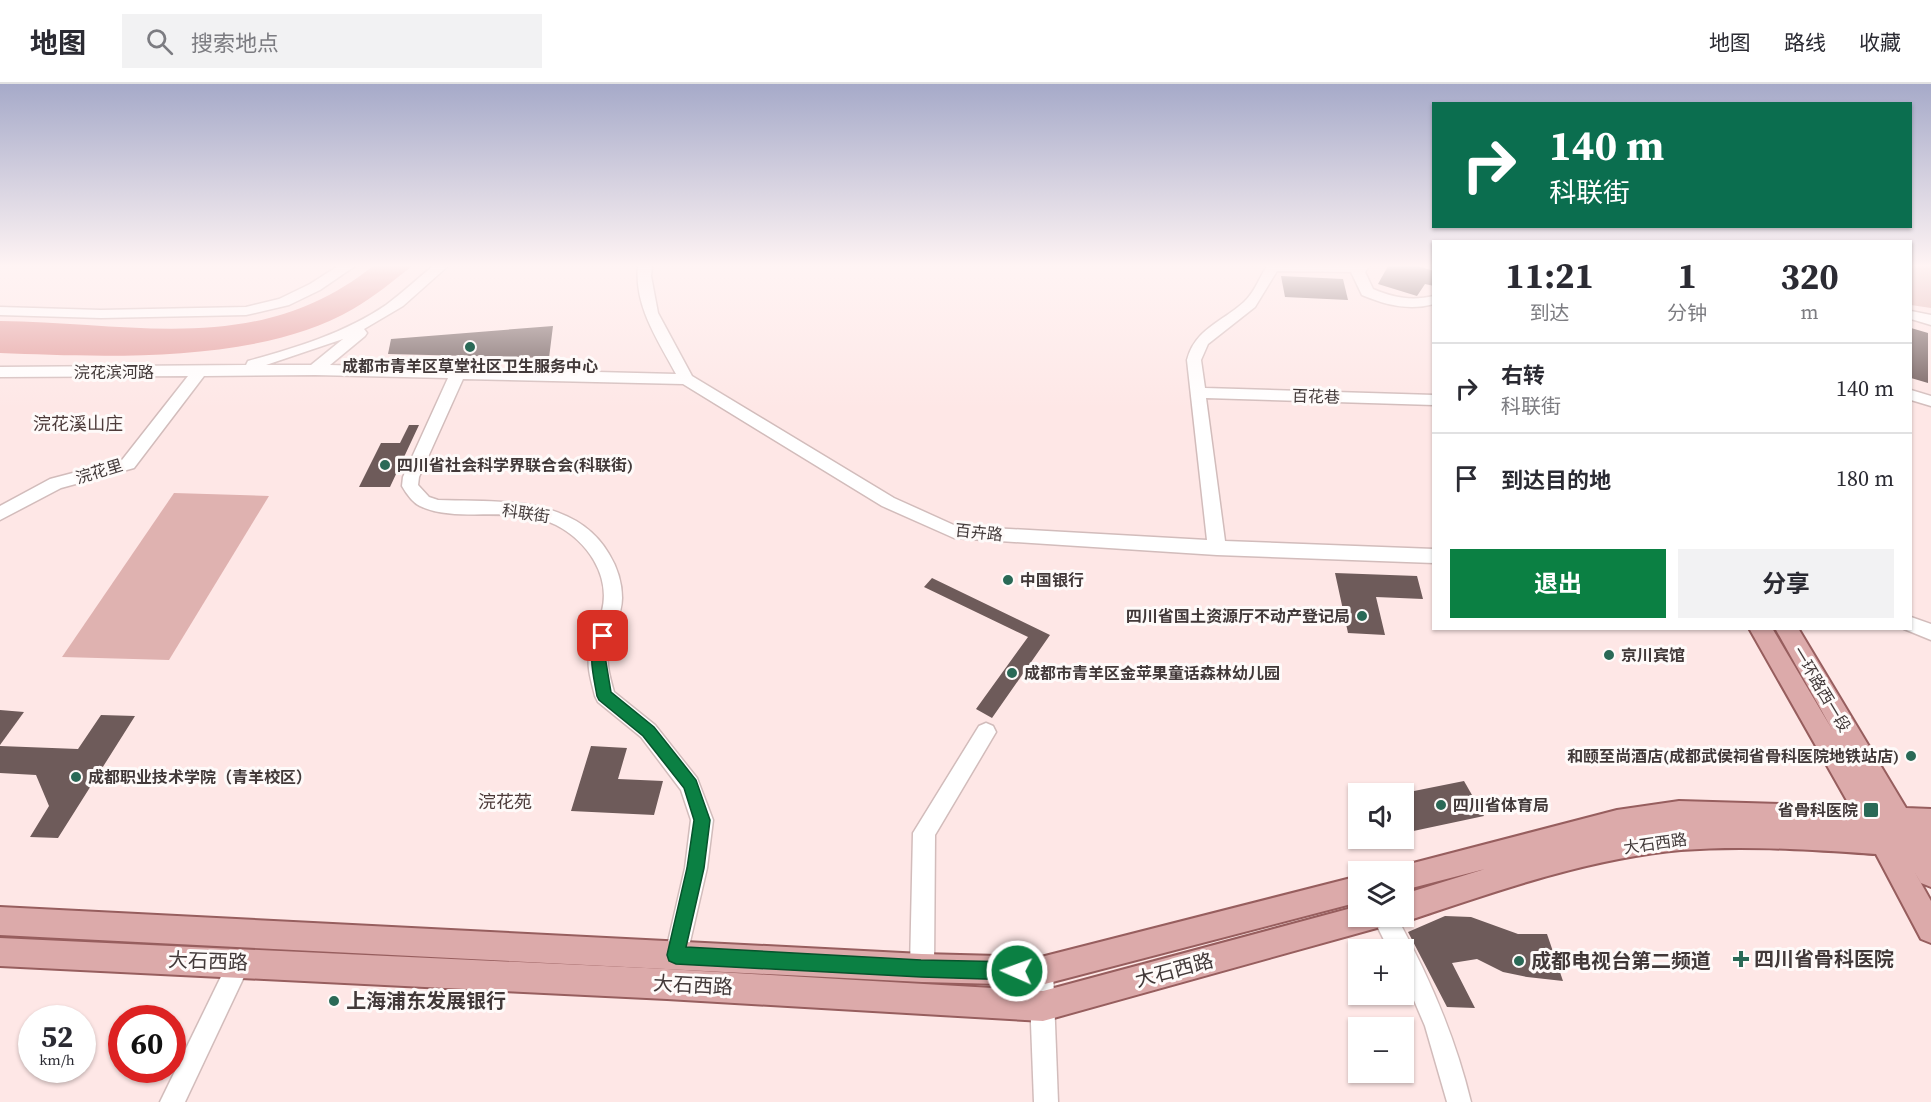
<!DOCTYPE html>
<html lang="zh">
<head>
<meta charset="utf-8">
<style>
	:root { --surface:#fff; --page:#f2f2f3; --text:#2b2b33; --muted:#7c7c81; --line:#e1e1e2; --accent:#0b8043 }
	body { margin:0; font-family:"Source Serif 4","Noto Sans SC",serif; background:var(--page); color:var(--text); height:100vh; display:flex; flex-direction:column; font-size:22px; white-space:nowrap }
	* { box-sizing:border-box; margin:0 }
	p { font-size:20px; color:var(--muted) }
	.icon { flex:none; width:33px; height:33px; fill:none; stroke:currentColor; stroke-width:2; stroke-linecap:round; stroke-linejoin:round }
	.map { position:relative; flex:1; overflow:hidden }
	.panel { position:absolute; left:1432px; top:156px; width:480px; height:390px; display:flex; flex-direction:column; background:var(--surface); border-radius:0px; box-shadow:0 2px 4px #0004 }
	.panel>* { flex:none }
	.top-card { position:absolute; left:1432px; top:18px; width:480px; height:126px; border-radius:0px; box-shadow:0 2px 4px #0004; background:#0b6e4f; color:#fff; overflow:hidden }
	.tools { position:absolute; left:1348px; top:699px; display:grid; gap:12px }
	.tools a { display:grid; place-items:center; width:66px; height:66px; border-radius:0px; background:var(--surface); box-shadow:0 2px 4px #0004; font-size:30px }
	.speed { position:absolute; left:18px; top:921px; display:flex; gap:12px; font-size:30px; font-weight:700; text-align:center }
	.speed>* { display:grid; place-content:center; width:78px; height:78px; border-radius:50%; background:var(--surface); box-shadow:0 2px 4px #0004; line-height:1 }
	.speed small { font-size:15px; font-weight:400 }
	.speed .limit { border:9px solid #d22; background:#fff; color:#111 }
	.pin { position:absolute; display:grid; place-items:center; width:51px; height:51px; color:#fff; margin:-26px; border-radius:12px; box-shadow:0 3px 9px #0006 }
	.me { position:absolute; width:66px; margin:-33px; rotate:272deg; stroke-linejoin:round; filter:drop-shadow(0 0 4px #0008) }
	.turn { display:flex; align-items:center; gap:21px; height:126px; padding:0 18px; font-size:27px }
	.turn .icon { width:78px; height:78px; stroke-width:2.5 }
	.turn b { display:block; font-size:42px; line-height:51px }
	.eta { display:flex; justify-content:space-evenly; align-items:center; height:102px; text-align:center }
	.eta b { font-size:36px; font-weight:700; line-height:42px }
	.button { display:flex; gap:12px; margin-top:auto; padding:12px 18px }
	.button a { flex:1; height:69px; border-radius:0px; background:var(--accent); color:#fff; font-size:24px; font-weight:700; line-height:69px; text-align:center }
	.button a+a { background:var(--page); color:var(--text) }
	ul { padding:0; list-style:none }
	li { display:flex; align-items:center; gap:18px; height:90px; padding:0 18px; border-top:2px solid var(--line) }
	li div { flex:1 }
	li b { display:block; font-size:22px }
	li em { font-style:normal }
	header { display:flex; align-items:center; gap:36px; box-sizing:border-box; height:84px; padding:0 30px; background:var(--surface); border-bottom:2px solid var(--line) }
	header strong { font-size:28px }
	nav { display:flex; gap:33px; margin-inline-start:auto; font-size:21px }
	.search { width:420px; height:54px; background:var(--page); display:flex; align-items:center; gap:15px; box-sizing:border-box; padding:0 21px; border-radius:0px; color:var(--muted); font-size:22px }
	.map>svg:first-child { display:block }
</style>
</head>
<body>
<header>
<strong>地图</strong>
<div class="search"><svg class="icon" aria-label="search" viewBox="0 0 24 24"><circle cx="10" cy="10" r="6"/><path d="M15 15l6 6"/></svg>搜索地点</div>
<nav><a>地图</a><a>路线</a><a>收藏</a></nav>
</header>
<div class="map">
<svg width="1931" height="1018" viewBox="0 0 1931 1018">
	<rect width="100%" height="100%" fill="#fee7e6"/>
	<g fill="#dfb2b0">
		<polygon points="1911,182 1931,182 1931,224 1911,221"/>
		<polygon points="174,409 269,412 169,576 62,573"/>
	</g>
	<path fill="#e39c9b" d="M373,182h39c-19,15 -38,31 -59,43 -94,55 -247,48 -353,44v-32c133,1 258,37 373,-55z"/>
	<g fill="#6e5b5a">
		<polygon points="1388,182 1418,182 1434,187 1434,202 1425,200 1417,212 1378,200"/>
		<polygon points="1281,192 1343,195 1348,216 1285,213"/>
		<polygon points="553,242 549,274 388,270 391,255"/>
		<polygon points="1911,244 1928,249 1928,299 1911,294"/>
		<polygon points="409,341 419,341 390,403 359,403 381,359 400,359"/>
		<polygon points="1335,489 1417,492 1423,515 1376,513 1385,551 1348,549"/>
		<polygon points="932,494 1050,551 992,634 976,625 1028,553 924,503"/>
		<polygon points="0,626 24,628 0,661"/>
		<polygon points="101,631 135,632 58,754 30,753 49,722 36,691 0,689 0,662 78,665"/>
		<polygon points="591,662 627,664 618,695 663,697 654,731 571,727"/>
		<polygon points="1464,697 1484,732 1404,749 1404,709"/>
		<polygon points="1445,832 1471,833 1518,850 1547,850 1563,897 1527,893 1503,888 1477,875 1452,879 1475,924 1447,923 1408,848"/>
	</g>
	<g fill="none" stroke-linecap="round" stroke-linejoin="round">
		<g stroke="#d2bcbb" stroke-width="3">
			<g id="minor">
				<polygon points="338,182 355,182 320,206 289,221 246,231 101,234 0,231 0,223 101,226 246,223 279,215 310,200"/>
				<path d="M433,182h15l-45,40 -39,23 3,4 -2,3 -35,29 346,9c-18,-34 -42,-68 -38,-108h14l-1,10 7,37 34,63 202,122 62,28 251,14 -20,-180c8,-31 35,-38 57,-58 11,-10 15,-24 23,-36h102l-4,6 8,17c21,9 39,12 61,7v8c-25,7 -48,1 -72,-9l-11,-23 -74,-1 -22,36 -47,37 -7,16 4,28 229,7v10l-228,-7 19,143 209,8v14l-217,-8 -263,-17 -72,-32 -199,-122 -220,-5 -44,98 -1,8 11,12 9,3c58,2 137,-5 171,54 8,13 13,28 13,44 0,17 -10,32 -13,48 -4,16 1,31 5,46l41,33 42,53 16,42 -6,48 -20,87 -3,8 -8,3 -8,-3 -3,-8 20,-87 6,-48 -10,-30 -40,-53 -43,-35 -3,-6c-3,-13 -8,-27 -6,-41 1,-15 9,-29 13,-44 9,-36 -15,-70 -46,-86 -43,-21 -99,-1 -136,-19 -7,-3 -14,-13 -18,-20l1,-9 45,-99 -133,-3 -111,1 -70,92 -73,20 -61,32v-14l50,-27 72,-19 66,-84 -188,1v-10l246,-2 2,-4c47,-13 97,-28 138,-56 16,-12 31,-26 47,-39zM343,255l-32,26h-45z"/>
				<polygon points="1911,227 1931,231 1931,241 1911,235"/>
				<polygon points="1911,306 1931,312 1931,322 1911,316"/>
				<polygon points="1911,533 1931,540 1931,556 1904,545 1911,544"/>
				<polygon points="986,639 993,642 996,648 935,751 934,884 930,892 922,896 914,892 910,884 913,749 979,642"/>
				<path d="M1372,832h24c33,60 59,120 75,186h-24l-22,-76 -21,-49v-27h-15z"/>
				<polygon points="240,867 248,870 251,878 185,1018 160,1018 232,870"/>
				<polygon points="1041,875 1049,879 1053,887 1058,1018 1034,1018 1029,887 1033,879"/>
			</g>
		</g>
		<g stroke="#975e5e" stroke-width="4">
			<g id="major">
				<path d="M1749,544h23l61,103 -58,-103h23l108,180 25,1v78l-10,-4 -8,-14 18,32v42l-10,-4 -45,-85c-65,-4 -130,-9 -195,-4 -96,9 -187,42 -277,72l-10,-4 10,-2v-22l81,-25 -81,21v-18h-11l1,-4 223,-58 62,-9 171,5z"/>
				<polygon points="1359,792 1359,818 1041,901 922,898 0,851 0,823 922,870 1041,873"/>
				<polygon points="1359,822 1359,832 1388,832 1384,842 1043,937 667,915 0,882 0,854 667,885 1043,907"/>
			</g>
		</g>
		<use href="#minor" fill="#fff" fill-rule="evenodd"/>
		<use href="#major" fill="#dcaaaa" fill-rule="evenodd"/>
	</g>
	<linearGradient id="sky" x2="0" y2="1"><stop stop-color="#a6aac9"/><stop offset="0.56" stop-color="#fff4f4"/><stop offset="1" stop-color="#fff4f4" stop-opacity="0"/></linearGradient>
	<rect width="1931" height="325" fill="url(#sky)"/>
	<path fill="#0b8043" stroke="#07532c" stroke-width="1.5" d="M603,547l5,1 2,4 -5,20 6,36 43,35 42,53 14,40 -6,48 -18,79 235,13 96,2 6,3 3,6 -3,6 -6,3 -96,-3 -245,-13 -7,-3 -2,-6 20,-87 7,-48 -10,-32 -41,-52 -44,-36 -2,-4c-4,-23 -10,-42 1,-64z"/>
	<g fill="#2a6956" stroke="#fefaf9" stroke-width="2">
		<circle cx="470" cy="263" r="6"/>
		<circle cx="385" cy="381" r="6"/>
		<circle cx="1008" cy="496" r="6"/>
		<circle cx="1362" cy="532" r="6"/>
		<circle cx="1609" cy="571" r="6"/>
		<circle cx="1012" cy="589" r="6"/>
		<circle cx="1911" cy="672" r="6"/>
		<circle cx="76" cy="693" r="6"/>
		<circle cx="1441" cy="721" r="6"/>
		<rect x="1863" y="718" width="16" height="16" rx="3"/>
		<path d="M1738 866h6v6h6v6h-6v6h-6v-6h-6v-6h6z"/>
		<circle cx="1519" cy="877" r="6"/>
		<circle cx="334" cy="917" r="6"/>
	</g>
	<g text-anchor="middle" dominant-baseline="central" stroke-width="6" stroke-linejoin="round" paint-order="stroke">
		<g font-size="16" font-weight="bold" fill="#423939" stroke="#fefaf9" text-anchor="start">
			<text x="470" y="282" text-anchor="middle">成都市青羊区草堂社区卫生服务中心</text>
			<text x="397" y="381">四川省社会科学界联合会(科联街)</text>
			<text x="1020" y="496">中国银行</text>
			<text x="1350" y="532" text-anchor="end">四川省国土资源厅不动产登记局</text>
			<text x="1621" y="571">京川宾馆</text>
			<text x="1024" y="589">成都市青羊区金苹果童话森林幼儿园</text>
			<text x="1899" y="672" text-anchor="end">和颐至尚酒店(成都武侯祠省骨科医院地铁站店)</text>
			<text x="88" y="693">成都职业技术学院（青羊校区）</text>
			<text x="1453" y="721">四川省体育局</text>
			<text x="1858" y="726" text-anchor="end">省骨科医院</text>
		</g>
		<g font-size="16" fill="#423939" stroke="#fefaf9">
			<text x="114" y="288">浣花滨河路</text>
			<text transform="translate(1316 312) rotate(2)">百花巷</text>
			<text transform="translate(99 387) rotate(-17)">浣花里</text>
			<text transform="translate(526 429) rotate(8)">科联街</text>
			<text transform="translate(979 448) rotate(6)">百卉路</text>
			<text transform="translate(1822 605) rotate(59)">一环路西一段</text>
			<text transform="translate(1655 759) rotate(-8)">大石西路</text>
		</g>
		<g font-size="18" fill="#4d3b3a" stroke="#fefaf9">
			<text x="78" y="339">浣花溪山庄</text>
			<text x="505" y="717">浣花苑</text>
		</g>
		<g font-size="20" font-weight="bold" fill="#423939" stroke="#fefaf9" text-anchor="start">
			<text x="1754" y="875">四川省骨科医院</text>
			<text x="1531" y="877">成都电视台第二频道</text>
			<text x="346" y="917">上海浦东发展银行</text>
		</g>
		<g font-size="20" fill="#423939" stroke="#fefaf9">
			<text transform="translate(208 877) rotate(2)">大石西路</text>
			<text transform="translate(1174 886) rotate(-15)">大石西路</text>
			<text transform="translate(693 901) rotate(3)">大石西路</text>
		</g>
	</g>
</svg>
<div class="tools">
<a><svg class="icon" aria-label="sound" viewBox="0 0 24 24"><path d="M4 9h4l5-4v14l-5-4H4zM17 9q2 3 0 6"/></svg></a>
<a><svg class="icon" aria-label="layers" viewBox="0 0 24 24"><path d="M12 4l9 5-9 5-9-5zM3 14l9 5 9-5"/></svg></a>
<a>+</a>
<a>−</a>
</div>
<div class="speed"><div>52<small>km/h</small></div><div class="limit">60</div></div>
<div class="pin" style="left:603px;top:552px;background:#d93025"><svg class="icon" aria-label="arrive" viewBox="0 0 24 24"><path d="M6 21V4h12l-3 4 3 4H6"/></svg></div>
<svg class="me" style="left:1017px;top:887px" viewBox="-20 -20 40 40"><circle r="17" fill="#0b8043" stroke="#fff" stroke-width="3"/><path d="M0-11L8 9 0 5-8 9z" fill="#fff"/></svg>
<div class="top-card">
<div class="turn"><svg class="icon" aria-label="right" viewBox="0 0 24 24"><path d="M7 20v-9h11M14 6l5 5-5 5"/></svg><div><b>140 m</b>科联街</div></div>
</div>
<section class="panel">
<div class="eta">
<div><b>11:21</b><p>到达</p></div>
<div><b>1</b><p>分钟</p></div>
<div><b>320</b><p>m</p></div>
</div>
<ul>
<li><svg class="icon" aria-label="right" viewBox="0 0 24 24"><path d="M7 20v-9h11M14 6l5 5-5 5"/></svg><div><b>右转</b><p>科联街</p></div><em>140 m</em></li>
<li><svg class="icon" aria-label="arrive" viewBox="0 0 24 24"><path d="M6 21V4h12l-3 4 3 4H6"/></svg><div><b>到达目的地</b></div><em>180 m</em></li>
</ul>
<div class="button"><a>退出</a><a>分享</a></div>
</section>
</div>
</body>
</html>
